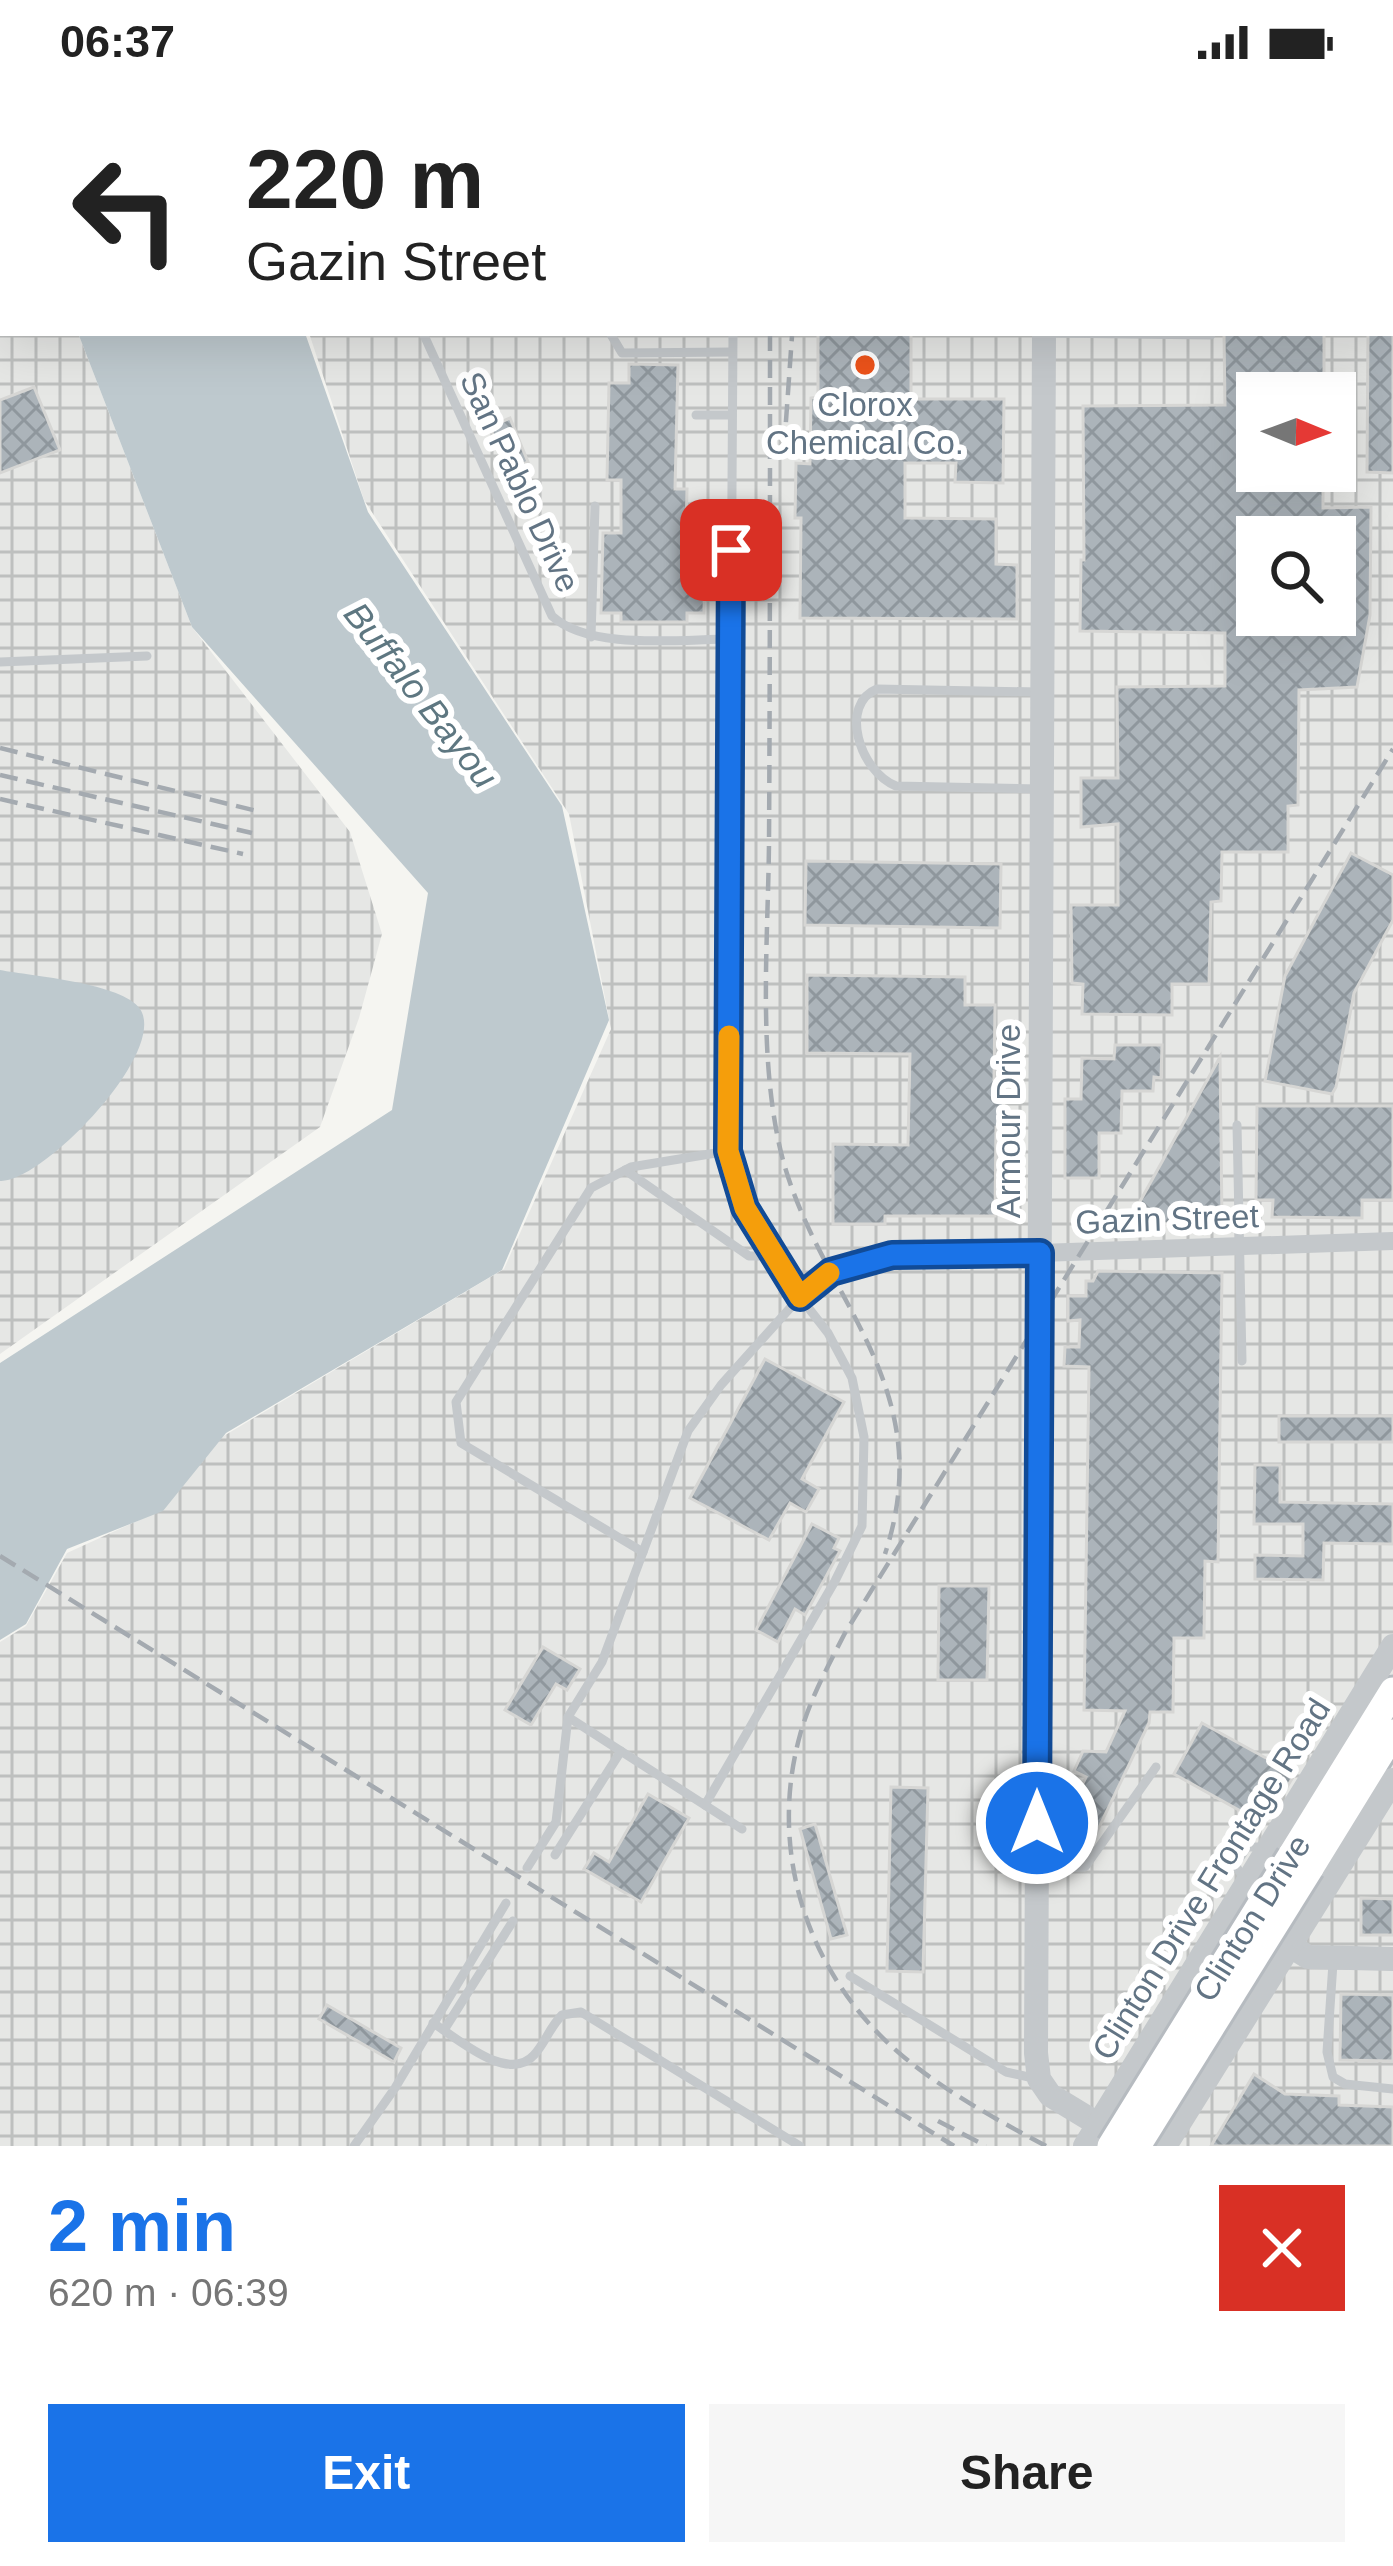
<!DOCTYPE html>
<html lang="en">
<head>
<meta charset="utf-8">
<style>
	:root { --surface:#fff; --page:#f6f6f6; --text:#222; --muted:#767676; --accent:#1a73e8 }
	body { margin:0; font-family:Arial,sans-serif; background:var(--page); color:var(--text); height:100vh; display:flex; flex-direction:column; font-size:45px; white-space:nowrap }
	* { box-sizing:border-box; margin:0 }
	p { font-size:39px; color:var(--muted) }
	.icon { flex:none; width:66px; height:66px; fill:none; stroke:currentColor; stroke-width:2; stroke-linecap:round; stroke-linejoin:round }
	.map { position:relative; height:2062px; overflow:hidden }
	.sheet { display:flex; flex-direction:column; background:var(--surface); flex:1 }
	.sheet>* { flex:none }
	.hud { position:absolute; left:0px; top:0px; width:1395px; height:252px; box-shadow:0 12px 48px #0002; background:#fff; color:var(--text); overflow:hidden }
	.needle { width:78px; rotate:91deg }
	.controls { position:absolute; left:1236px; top:288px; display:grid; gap:24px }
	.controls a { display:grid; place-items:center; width:120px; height:120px; border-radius:0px; background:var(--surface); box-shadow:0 12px 48px #0002; font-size:60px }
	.pin { position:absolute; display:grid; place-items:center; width:102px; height:102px; color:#fff; margin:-51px; border-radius:24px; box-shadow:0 6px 18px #0006 }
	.me { position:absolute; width:132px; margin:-66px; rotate:0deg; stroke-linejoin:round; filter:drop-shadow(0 0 9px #0008) }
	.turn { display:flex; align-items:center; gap:42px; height:252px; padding:0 48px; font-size:54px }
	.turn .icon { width:156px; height:156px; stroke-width:2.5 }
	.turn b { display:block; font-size:84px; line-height:102px }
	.round { display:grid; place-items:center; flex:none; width:126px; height:126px; border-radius:0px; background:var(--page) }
	.head { display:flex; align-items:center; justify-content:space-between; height:204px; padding:0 48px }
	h1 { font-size:72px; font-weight:700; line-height:90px; color:var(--accent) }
	.cta { display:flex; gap:24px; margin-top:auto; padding:24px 48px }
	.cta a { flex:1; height:138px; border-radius:0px; background:var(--accent); color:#fff; font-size:48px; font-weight:700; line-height:138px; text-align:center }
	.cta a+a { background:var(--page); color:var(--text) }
	.status { display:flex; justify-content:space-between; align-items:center; height:84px; padding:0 60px; background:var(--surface); direction:ltr }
	.status svg { height:33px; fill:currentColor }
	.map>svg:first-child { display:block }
</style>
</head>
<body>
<div class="status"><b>06:37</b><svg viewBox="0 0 49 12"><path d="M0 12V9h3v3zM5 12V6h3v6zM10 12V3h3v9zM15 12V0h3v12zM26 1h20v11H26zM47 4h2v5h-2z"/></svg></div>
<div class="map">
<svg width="1393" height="2062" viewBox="0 0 1393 2062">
	<defs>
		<pattern id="industrial-grid" width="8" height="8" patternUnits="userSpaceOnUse" patternTransform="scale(3)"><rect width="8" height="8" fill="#e6e7e5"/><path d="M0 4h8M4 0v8" fill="none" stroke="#bec0bf"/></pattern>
		<pattern id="building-cross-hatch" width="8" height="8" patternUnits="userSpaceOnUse" patternTransform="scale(3)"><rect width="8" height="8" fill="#acb4ba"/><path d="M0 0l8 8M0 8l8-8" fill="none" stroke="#8f979d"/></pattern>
	</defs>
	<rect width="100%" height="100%" fill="#f5f5f1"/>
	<g fill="url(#industrial-grid)" fill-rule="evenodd">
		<polygon points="0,0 60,0 3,3 3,249 78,249 192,543 350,748 382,850 359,934 320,1043 0,1270"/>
		<path d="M295,0h1098v2062h-1393v-504l26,-16 41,-73 94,-43 61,-73 282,-168 107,-240 -42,-215 -205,-314 -55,-167h1083v-246h-1097zM1257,309h78v78h-78zM1257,453h78v78h-78z"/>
	</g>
	<g fill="#bec9ce">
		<polygon points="78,249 305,249 368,428 562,722 609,936 502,1186 226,1349 163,1427 67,1465 26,1540 0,1556 0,1279 392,1026 428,809 192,543"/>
		<path d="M0,886c31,6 123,13 140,39 29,43 -99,175 -140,172z"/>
	</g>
	<g fill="url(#building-cross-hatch)" stroke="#d6d6d4" stroke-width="3" fill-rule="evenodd">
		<polygon points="818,249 911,249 911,315 1004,315 1003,399 955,398 956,379 905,379 905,434 996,435 996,480 1017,481 1017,535 800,534 801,434 795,434 796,379 810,380 811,314 818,313"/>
		<path d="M1224,249h100v60h-67v78h66v37l48,-1 -1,108 -13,72 -58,3 -1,115 -10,1v46h-66l-1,49 -10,1 -2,82h-37v31l-90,-1 1,-30 -11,-1 -1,-78h47v-81l-37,3v-49h37l-1,-91 108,-1v-53l-145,-2 1,-71h3l-1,-154 142,-1zM1257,453h78v78h-78z"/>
		<polygon points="1368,249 1393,249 1393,389 1367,388"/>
		<polygon points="629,280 678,281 675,405 687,405 686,450 705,450 704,529 687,529 687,538 621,538 621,529 601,529 603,449 621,449 621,396 607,396 609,299 629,299"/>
		<polygon points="34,303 60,366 0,389 0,316"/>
		<polygon points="510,334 528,378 508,386 490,343"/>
		<polygon points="1351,769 1393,791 1393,836 1354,909 1336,1003 1332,1010 1265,997 1285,892"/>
		<polygon points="806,777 1001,780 1000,844 805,841"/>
		<polygon points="807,891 965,893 965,921 995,921 994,996 1004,996 1003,1043 996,1043 995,1132 885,1132 885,1140 833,1140 833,1060 908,1061 910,970 807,969"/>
		<polygon points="1115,961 1162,961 1161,994 1154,993 1153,1007 1122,1007 1121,1049 1099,1049 1099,1094 1065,1094 1065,1015 1081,1015 1082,974 1114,975"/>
		<polygon points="1220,973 1222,1138 1127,1141"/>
		<polygon points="1257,1022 1393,1022 1393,1116 1362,1116 1362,1134 1272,1133 1273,1116 1256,1116"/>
		<polygon points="1098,1187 1222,1189 1218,1478 1205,1477 1204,1554 1174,1554 1173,1628 1150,1628 1149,1639 1092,1758 1062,1744 1086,1693 1074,1687 1083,1667 1106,1668 1125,1627 1084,1626 1089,1283 1064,1282 1065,1263 1079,1263 1080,1236 1068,1237 1068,1212 1086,1212 1086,1197 1093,1197"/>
		<polygon points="765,1275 844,1318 802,1395 819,1405 806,1428 790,1419 769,1456 690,1414"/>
		<rect x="1279" y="1332" width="114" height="26"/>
		<polygon points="1255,1381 1280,1381 1280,1418 1393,1420 1393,1460 1324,1459 1323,1496 1255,1495 1255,1471 1303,1472 1303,1440 1254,1440"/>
		<polygon points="812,1440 839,1454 834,1464 840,1467 805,1531 795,1525 778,1558 756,1546"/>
		<polygon points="939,1502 989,1502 987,1596 938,1596"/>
		<polygon points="543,1563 580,1585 567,1606 556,1600 531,1641 505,1626"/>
		<polygon points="1202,1639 1295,1690 1264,1740 1174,1690"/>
		<polygon points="891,1703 928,1704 923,1888 887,1887"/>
		<polygon points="648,1710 689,1734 641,1818 584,1785 594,1769 609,1778"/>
		<polygon points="815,1740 847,1851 831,1855 800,1745"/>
		<polygon points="1361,1814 1393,1815 1393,1851 1361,1851"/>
		<polygon points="1341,1910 1393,1911 1393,1977 1340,1976"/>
		<polygon points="327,1921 401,1964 394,1978 319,1935"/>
		<polygon points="1254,1990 1285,2010 1339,2012 1339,2021 1393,2023 1393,2062 1211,2062"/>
	</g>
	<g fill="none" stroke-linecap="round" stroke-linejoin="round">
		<g stroke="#b6bbc0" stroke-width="33">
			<g id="secondary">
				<polyline points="1291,1772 1393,1607"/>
				<polyline points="1310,1784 1393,1649"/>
			</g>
		</g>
		<g stroke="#c4c8cb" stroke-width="9">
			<polyline points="380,0 380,3"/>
			<polyline points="560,3 560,0"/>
			<polyline points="734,3 734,0"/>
			<path d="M423,249l129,283c38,35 128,23 179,23l2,-306"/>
			<polyline points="610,249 622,269 732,268"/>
			<polyline points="1050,249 1211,251"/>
			<polyline points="696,331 732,331"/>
			<polyline points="693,422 731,421"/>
			<polyline points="591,553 595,422"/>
			<polyline points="0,578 147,572"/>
			<path d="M1038,608l-161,-3c-38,15 -18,82 19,97l142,3"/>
			<polyline points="1237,1041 1242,1277"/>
			<polyline points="625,1086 749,1172 774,1172"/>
			<polyline points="643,1468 461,1359 456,1318 591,1104 631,1083 728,1067"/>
			<polyline points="568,1633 742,1745"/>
			<polyline points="705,1721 835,1497 862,1442 864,1353 852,1294 828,1249 800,1213 745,1124 728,1067 731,555"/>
			<polyline points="555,1771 621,1667"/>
			<polyline points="527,1784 556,1738 568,1633 602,1578 688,1347 721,1301 800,1213 831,1188 891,1171 1037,1169"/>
			<polyline points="1037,1785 1085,1783 1156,1683"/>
			<polyline points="1244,1794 1235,1781 1247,1763 1264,1763"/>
			<polyline points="1333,1879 1327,1968 1333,1993 1345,2000 1393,2005"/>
			<polyline points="850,1892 1006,1988 1033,1994"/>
			<path d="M433,1939c24,15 75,61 101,32 11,-12 16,-28 28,-40l19,-3 219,134"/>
			<polyline points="444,1946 513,1837"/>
			<polyline points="354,2062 395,2004 506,1819"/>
		</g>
		<polyline stroke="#c4c8cb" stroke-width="18" points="1040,1169 1393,1157"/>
		<g stroke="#c4c8cb" stroke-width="24">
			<polyline points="1047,3 1047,0"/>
			<polyline points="1044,249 1036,1969 1039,1995 1050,2011 1134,2062"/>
			<polyline points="1279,1855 1308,1873 1393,1875"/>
			<polyline points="1085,2062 1393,1562"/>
			<polyline points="1165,2062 1393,1696"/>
		</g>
		<use href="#secondary" stroke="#fff" stroke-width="27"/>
		<g stroke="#a4aab0" stroke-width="4.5" stroke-dasharray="18 9" stroke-linecap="butt">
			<polyline points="771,3 771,0"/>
			<path d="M770,249c0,170 0,340 -1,510 -1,96 -10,197 8,291 29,156 167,241 108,420"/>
			<polyline points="784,365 792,252"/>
			<polyline points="0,664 257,727"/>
			<polyline points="0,691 252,749"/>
			<polyline points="0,715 243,770"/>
			<polyline points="0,1472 954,2062"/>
			<polyline points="938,2037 986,2062"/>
			<path d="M1046,2062c-49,-26 -98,-53 -141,-88 -96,-79 -138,-204 -105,-323 10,-36 28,-69 45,-102l548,-884"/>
		</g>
		<g stroke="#b6bbc0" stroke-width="33" stroke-linecap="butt">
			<g id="secondary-bridge">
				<polyline points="1111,2062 1291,1772"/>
				<polyline points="1137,2062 1310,1784"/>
			</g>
		</g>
		<use href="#secondary-bridge" stroke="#fff" stroke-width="27"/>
	</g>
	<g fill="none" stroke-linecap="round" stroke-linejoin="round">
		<g stroke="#114b97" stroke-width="30">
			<polyline id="route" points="731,466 728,1067 745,1124 800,1213 831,1188 892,1171 1040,1169 1037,1739"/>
		</g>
		<use href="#route" stroke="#1a73e8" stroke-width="21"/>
		<polyline stroke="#f59e0b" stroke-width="21" points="729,952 728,1067 745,1124 800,1213 829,1189"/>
	</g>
	<circle fill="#ed531a" stroke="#fff" stroke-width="4.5" cx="865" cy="281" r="12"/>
	<g text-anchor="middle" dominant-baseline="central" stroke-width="12" stroke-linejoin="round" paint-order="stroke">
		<g font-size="33" fill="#627484" stroke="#fff">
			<text x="865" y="320">Clorox<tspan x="865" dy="38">Chemical Co.</tspan></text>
		</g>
		<g font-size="33" fill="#627484" stroke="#fff">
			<text transform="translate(520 398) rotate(65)">San Pablo Drive</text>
			<text transform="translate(1008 1037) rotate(-90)">Armour Drive</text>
			<text transform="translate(1167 1135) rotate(-2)">Gazin Street</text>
			<text transform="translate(1211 1795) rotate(-58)">Clinton Drive Frontage Road</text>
			<text transform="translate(1252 1834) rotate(-58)">Clinton Drive</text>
		</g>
		<g font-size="36" font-style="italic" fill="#5e7781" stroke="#fff">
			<text transform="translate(421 611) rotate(52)">Buffalo Bayou</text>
		</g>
	</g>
</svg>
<div class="controls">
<a><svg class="needle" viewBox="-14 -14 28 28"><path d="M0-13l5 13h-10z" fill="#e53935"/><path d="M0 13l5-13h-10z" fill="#767676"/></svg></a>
<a><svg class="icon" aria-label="search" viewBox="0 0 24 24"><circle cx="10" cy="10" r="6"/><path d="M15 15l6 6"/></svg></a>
</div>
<div class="pin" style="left:731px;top:466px;background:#d93025"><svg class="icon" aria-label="arrive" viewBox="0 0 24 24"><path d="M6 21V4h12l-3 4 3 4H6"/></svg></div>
<svg class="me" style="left:1037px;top:1739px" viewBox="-20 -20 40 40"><circle r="17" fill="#1a73e8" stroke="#fff" stroke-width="3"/><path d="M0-11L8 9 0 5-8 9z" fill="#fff"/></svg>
<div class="hud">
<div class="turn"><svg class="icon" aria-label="left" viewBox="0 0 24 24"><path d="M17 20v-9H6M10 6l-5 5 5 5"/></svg><div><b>220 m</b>Gazin Street</div></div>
</div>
</div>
<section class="sheet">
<div class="head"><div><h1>2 min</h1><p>620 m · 06:39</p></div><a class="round" style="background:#d93025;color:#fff"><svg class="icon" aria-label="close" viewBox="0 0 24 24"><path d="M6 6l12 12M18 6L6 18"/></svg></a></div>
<div class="cta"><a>Exit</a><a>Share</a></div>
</section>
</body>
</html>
